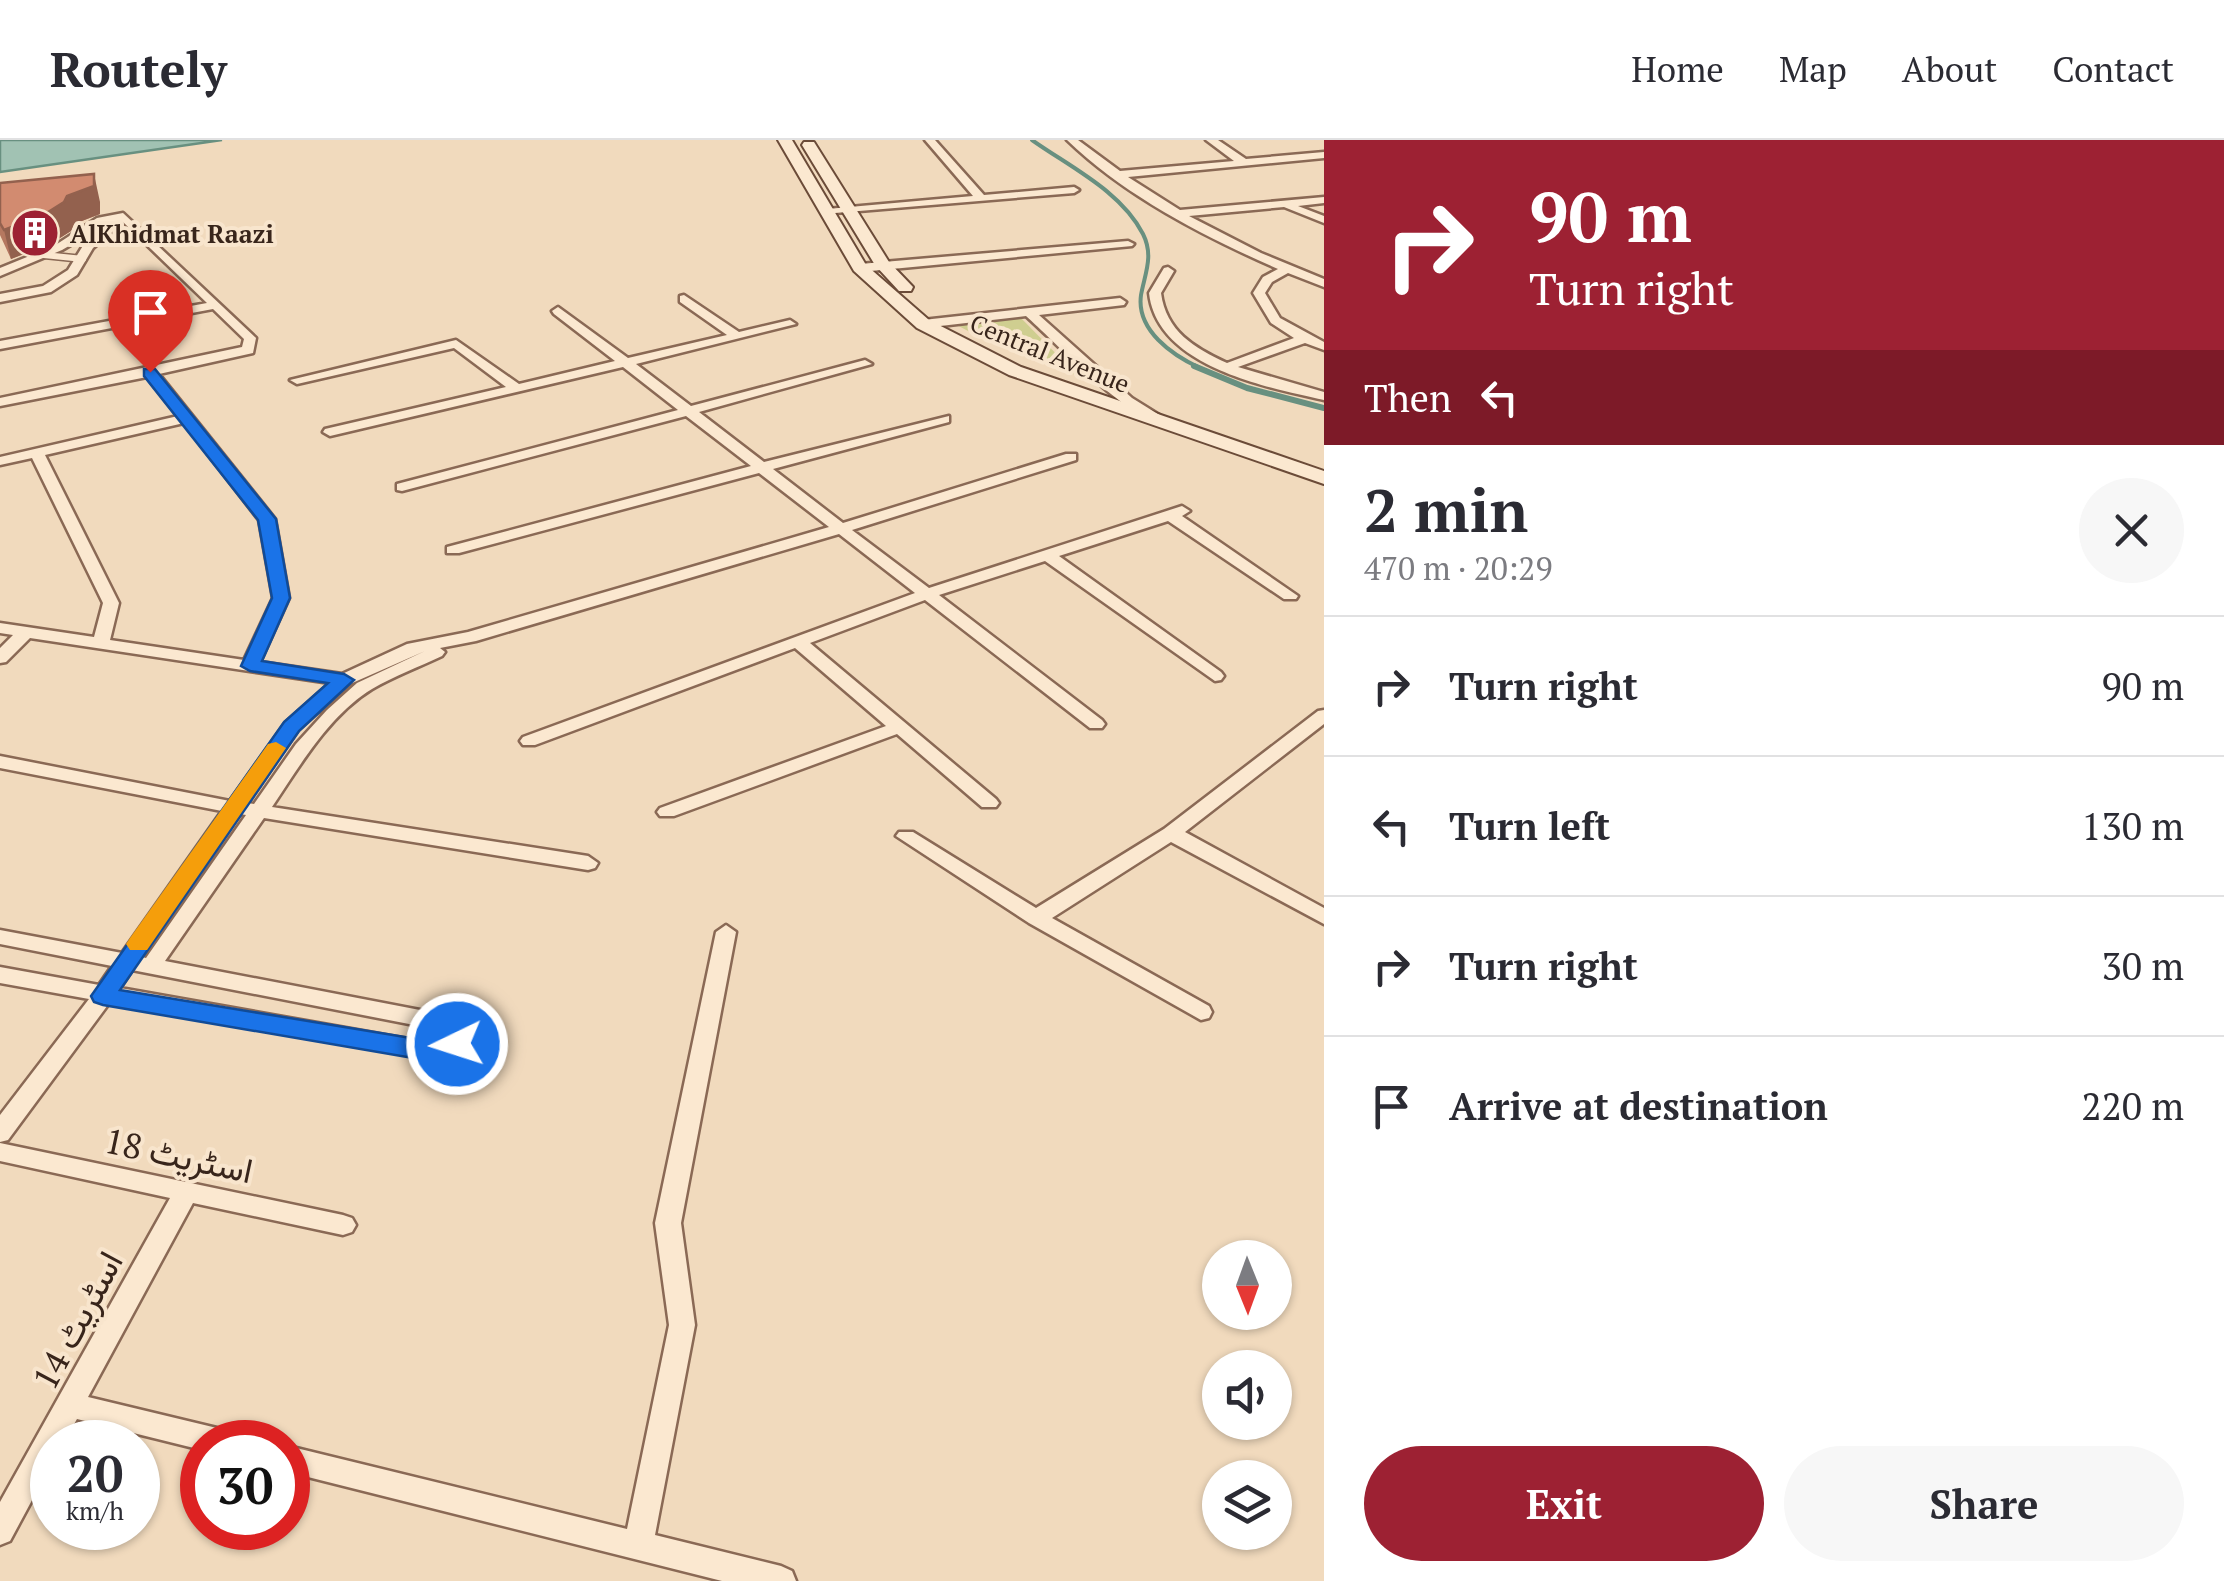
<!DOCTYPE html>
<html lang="en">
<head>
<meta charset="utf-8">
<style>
	:root { --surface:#fff; --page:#f7f7f7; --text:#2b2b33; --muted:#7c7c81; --line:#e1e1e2; --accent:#9d2133 }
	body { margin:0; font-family:"PT Serif",Vazirmatn,serif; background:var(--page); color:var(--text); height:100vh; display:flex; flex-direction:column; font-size:38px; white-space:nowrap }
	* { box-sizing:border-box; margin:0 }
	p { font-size:32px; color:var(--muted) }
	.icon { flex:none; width:55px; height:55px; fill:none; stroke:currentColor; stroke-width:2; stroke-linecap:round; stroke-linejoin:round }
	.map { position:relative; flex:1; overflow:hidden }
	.side { display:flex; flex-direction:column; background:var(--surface); width:900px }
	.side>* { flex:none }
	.banner { background:#9d2133; color:#fff; overflow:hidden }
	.needle { width:65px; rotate:179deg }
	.controls { position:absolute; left:1202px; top:1100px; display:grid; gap:20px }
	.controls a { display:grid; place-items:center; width:90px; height:90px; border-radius:50%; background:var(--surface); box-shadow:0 2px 8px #0004; font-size:50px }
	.speed { position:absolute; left:30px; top:1280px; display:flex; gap:20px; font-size:50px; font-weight:700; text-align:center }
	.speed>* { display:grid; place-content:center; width:130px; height:130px; border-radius:50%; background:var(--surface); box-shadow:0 2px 8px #0004; line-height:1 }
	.speed small { font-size:25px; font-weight:400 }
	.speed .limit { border:15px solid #d22; background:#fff; color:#111 }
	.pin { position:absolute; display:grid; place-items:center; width:85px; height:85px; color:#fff; margin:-102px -42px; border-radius:50% 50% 50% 0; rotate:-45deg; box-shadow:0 0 10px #0007 }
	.pin .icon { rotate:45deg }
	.me { position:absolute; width:110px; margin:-55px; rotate:266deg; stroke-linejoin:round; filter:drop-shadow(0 0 8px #0008) }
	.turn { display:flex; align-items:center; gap:35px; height:210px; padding:0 40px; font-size:45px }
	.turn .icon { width:130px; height:130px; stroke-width:2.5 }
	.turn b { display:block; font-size:70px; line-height:85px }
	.then { display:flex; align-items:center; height:95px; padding:0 40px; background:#0003; gap:20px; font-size:38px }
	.round { display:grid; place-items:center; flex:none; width:105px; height:105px; border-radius:52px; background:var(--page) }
	.summary { display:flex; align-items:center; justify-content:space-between; height:170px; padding:0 40px }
	h1 { font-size:60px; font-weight:700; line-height:75px }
	.button { display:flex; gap:20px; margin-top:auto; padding:20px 40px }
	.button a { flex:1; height:115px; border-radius:60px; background:var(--accent); color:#fff; font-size:40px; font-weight:700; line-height:115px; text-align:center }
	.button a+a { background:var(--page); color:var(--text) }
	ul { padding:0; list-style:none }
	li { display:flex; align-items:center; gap:30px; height:140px; padding:0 40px; border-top:2px solid var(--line) }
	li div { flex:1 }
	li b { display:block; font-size:38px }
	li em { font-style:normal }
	header { display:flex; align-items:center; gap:60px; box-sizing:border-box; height:140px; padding:0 50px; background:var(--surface); border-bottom:2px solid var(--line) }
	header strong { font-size:48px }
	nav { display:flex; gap:55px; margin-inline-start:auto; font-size:35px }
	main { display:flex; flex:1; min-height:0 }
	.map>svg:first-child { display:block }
</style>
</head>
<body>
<header>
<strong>Routely</strong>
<nav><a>Home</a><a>Map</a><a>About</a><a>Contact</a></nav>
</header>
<main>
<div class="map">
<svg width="1324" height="1441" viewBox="0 0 1324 1441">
	<rect width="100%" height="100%" fill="#f1dabd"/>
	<polygon fill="#cfce90" points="1018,175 1078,236 989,202 951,182"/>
	<polygon fill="#a1c2b3" stroke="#689080" stroke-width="2.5" points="0,0 222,0 0,32"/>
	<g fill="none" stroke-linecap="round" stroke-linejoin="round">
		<path stroke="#689080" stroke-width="4" d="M1032,0c38,27 89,51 111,94 11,22 2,39 -2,61 -5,35 31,60 59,73"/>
		<polyline stroke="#689080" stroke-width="6" points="1194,226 1247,248 1324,268"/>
		<g stroke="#8a6955" stroke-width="9">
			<polyline id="lane" points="44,115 83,119"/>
		</g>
		<g stroke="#8a6955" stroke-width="5">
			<g id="street">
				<polygon points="925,0 935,0 984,55 1074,47 1079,50 1074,53 823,74 822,72 827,69 973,56"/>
				<path d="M1067,0h11l42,31 114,-10 -28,-21h12l28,19 78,-7v6l-196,19 52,33 144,-13v6l-26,3 26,10v7l-40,-16 -95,9 72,37 63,26v8l-36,-14 -16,9 -7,11 15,25 44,24v8l-19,-7 -67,24 86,25v8c-59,-13 -167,-34 -175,-107l15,-25 4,-1 6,4 -13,22c5,38 33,55 66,70l67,-25 -23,-15 -18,-30 10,-16 15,-8c-75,-33 -153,-73 -211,-129z"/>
				<path d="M123,73l133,125 -3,15 -94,21 116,145 14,79 -29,64 82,12 65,-30 61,-12 361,-105 -70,-54 -300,80h-12v-6l304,-81 -65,-50 -284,75 -5,-1v-6l281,-74 -55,-43 -293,69 -7,-4 2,-3 181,-42 -52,-39 -157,36 -7,-4 166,-40 63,44 96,-23 -61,-47 -2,-3 6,-4 70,51 99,-23 -47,-33v-6l4,-1 55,37 51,-12 6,4 -160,40 55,42 174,-46 7,4 -173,48 65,50 185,-46v6l-176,47 70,54 223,-69h10v6l-224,70 77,58 253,-82 8,5 -8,5 116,80 -2,3h-12l-116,-78 -109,35 162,116 3,4 -3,4 -6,1 -170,-120 -106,34 163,125 3,4 -3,4h-12l-165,-128 -115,43 186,156 3,4 -3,4h-14l-85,-73 -223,82h-14l-3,-4 3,-4 226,-82 -91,-78 -260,97h-12l-3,-4 3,-4 392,-144 -76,-59 -363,107 -36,7 5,4 -3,4c-23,11 -48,20 -70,33 -43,26 -73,78 -100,118l316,49 10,7 -3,5 -7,2 -324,-52 -99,143 286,55 8,2 12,13 -6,19 -29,10 -326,-58 -102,138 -8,2v-27l89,-116 -89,-16v-16l99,18 13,-19 -112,-22v-14l122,23 100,-142 -222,-43v-12l230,45 56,-79 44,-39 -300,-45 -24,24 -6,1v-15l13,-13 -13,-2v-10l94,14 9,-34 -71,-145 -32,7v-8l178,-41 -31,-39 -147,29v-8l242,-51 2,-8 -31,-30 -213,40v-8l207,-38 -84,-81 -30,26 -16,27 -26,17 -51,10v-8l43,-8 25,-16 16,-26 26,-22 -48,28 -62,26v-8l54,-22 43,-28zM184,283l75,97 14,78 -29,62 -134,-20 9,-37 -74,-148zM425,511l-68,32 -30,27 -31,34 -42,60 -6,-1 50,-73 52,-46zM240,674l6,1 -100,143 -4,-1zM132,830l313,61 4,5 -13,8 -316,-56z"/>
				<polygon points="1128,101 1134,104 1132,106 860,132 854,128 860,124"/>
				<path d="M1120,158l6,4 -2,3 -85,10 93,83 29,18v6c-28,2 -110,-84 -135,-106l-103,12 -6,-4 6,-4z"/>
				<polygon points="1324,570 1324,584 1185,692 1324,768 1324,784 1171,702 1052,778 1209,866 1212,872 1209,878 1201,880 1029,783 896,696 899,692 913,692 1036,768 1164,689 1318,571"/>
				<polygon points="726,785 736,792 681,1083 695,1185 655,1395 781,1426 792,1431 796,1441 722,1441 288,1332 288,1306 627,1389 669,1185 655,1083 716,792"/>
				<polygon points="0,1003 343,1075 352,1078 356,1085 352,1092 343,1095 193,1063 88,1257 221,1289 231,1293 235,1302 202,1302 202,1310 77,1279 64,1302 52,1302 52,1323 10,1401 0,1405 0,1362 170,1058 0,1021"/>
			</g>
		</g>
		<g stroke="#6b4b38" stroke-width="4">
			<g id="secondary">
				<polygon points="778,0 792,0 866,125 929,180 1021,227 1324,331 1324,344 1009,235 917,188 854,131"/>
				<polygon points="804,2 814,2 889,122 913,147 911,151 899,151 875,125 802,5"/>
			</g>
		</g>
		<use href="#lane" stroke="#fbe8d0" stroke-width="6"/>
		<use href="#street" fill="#fbe8d0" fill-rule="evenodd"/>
		<use href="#secondary" fill="#fbe8d0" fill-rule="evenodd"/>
	</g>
	<polygon fill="#b57860" points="0,43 100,62 100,74 74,84 71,91 52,103 11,119 0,95"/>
	<polygon fill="#93614e" points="94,34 100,62 100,74 74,84 71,91 52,103 11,119 4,90"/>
	<polygon fill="#d28b70" stroke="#93614e" stroke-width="2.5" points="94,34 94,46 67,56 64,62 45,74 4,90 0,83 0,43"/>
	<polygon fill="#1a73e8" stroke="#114b97" stroke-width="2.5" points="144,229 155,229 276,379 290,458 262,521 344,534 354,540 299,591 120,850 435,902 457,895 466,898 470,904 466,911 436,922 103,865 94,862 91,856 284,582 328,543 250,531 241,526 272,458 258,380 144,236"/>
	<polygon fill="#f59e0b" points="276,602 286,608 147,810 130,810 126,804 130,798 268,604"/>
	<defs>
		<g id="building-disc" transform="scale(2.5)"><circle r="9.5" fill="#9d2133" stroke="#f8e5cd"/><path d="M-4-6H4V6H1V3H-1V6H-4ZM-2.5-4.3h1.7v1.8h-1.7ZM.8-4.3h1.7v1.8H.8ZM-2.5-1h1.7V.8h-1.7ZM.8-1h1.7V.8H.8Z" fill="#fff"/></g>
	</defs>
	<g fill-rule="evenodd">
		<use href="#building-disc" x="35" y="93"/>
	</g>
	<g text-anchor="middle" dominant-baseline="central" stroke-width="8" stroke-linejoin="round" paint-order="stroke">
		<g font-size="25" font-weight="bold" fill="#38251b" stroke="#f8e5cd" text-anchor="start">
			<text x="70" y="93">AlKhidmat Raazi</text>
		</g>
		<g font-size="25" fill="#38251b" stroke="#f8e5cd">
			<text transform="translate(1050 213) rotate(22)">Central Avenue</text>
		</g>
		<g font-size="35" fill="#38251b" stroke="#f8e5cd">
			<text transform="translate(179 1015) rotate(12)">اسٹریٹ 18</text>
			<text transform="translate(77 1180) rotate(-62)">اسٹریٹ 14</text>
		</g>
	</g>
</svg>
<div class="controls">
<a><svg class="needle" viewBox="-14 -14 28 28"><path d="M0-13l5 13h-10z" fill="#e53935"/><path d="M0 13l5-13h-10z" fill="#7c7c81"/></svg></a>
<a><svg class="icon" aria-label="sound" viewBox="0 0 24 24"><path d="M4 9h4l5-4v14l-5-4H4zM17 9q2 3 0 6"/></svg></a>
<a><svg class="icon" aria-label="layers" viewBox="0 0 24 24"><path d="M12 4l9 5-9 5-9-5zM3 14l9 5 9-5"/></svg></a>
</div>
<div class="speed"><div>20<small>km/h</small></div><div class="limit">30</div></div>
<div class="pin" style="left:150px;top:232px;background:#d93025"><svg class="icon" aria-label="arrive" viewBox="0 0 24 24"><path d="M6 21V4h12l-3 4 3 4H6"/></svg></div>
<svg class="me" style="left:457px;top:904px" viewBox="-20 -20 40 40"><circle r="17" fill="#1a73e8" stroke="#fff" stroke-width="3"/><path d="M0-11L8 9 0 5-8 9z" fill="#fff"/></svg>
</div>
<section class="side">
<div class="banner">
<div class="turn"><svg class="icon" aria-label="right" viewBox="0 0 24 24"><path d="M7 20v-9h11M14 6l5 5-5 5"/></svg><div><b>90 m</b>Turn right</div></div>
<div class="then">Then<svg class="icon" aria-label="left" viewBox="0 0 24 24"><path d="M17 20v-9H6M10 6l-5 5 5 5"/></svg></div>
</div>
<div class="summary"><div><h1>2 min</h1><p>470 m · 20:29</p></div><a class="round"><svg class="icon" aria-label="close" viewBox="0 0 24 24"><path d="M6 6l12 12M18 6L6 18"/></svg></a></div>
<ul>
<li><svg class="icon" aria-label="right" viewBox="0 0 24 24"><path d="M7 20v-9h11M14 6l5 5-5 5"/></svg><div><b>Turn right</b></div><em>90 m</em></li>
<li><svg class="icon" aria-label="left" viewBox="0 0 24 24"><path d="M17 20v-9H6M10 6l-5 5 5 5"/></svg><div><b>Turn left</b></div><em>130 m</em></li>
<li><svg class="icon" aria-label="right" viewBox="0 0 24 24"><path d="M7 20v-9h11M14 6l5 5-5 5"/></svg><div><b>Turn right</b></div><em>30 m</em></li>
<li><svg class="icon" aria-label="arrive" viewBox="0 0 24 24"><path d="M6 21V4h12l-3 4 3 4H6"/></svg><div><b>Arrive at destination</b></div><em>220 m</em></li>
</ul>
<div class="button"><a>Exit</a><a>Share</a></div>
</section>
</main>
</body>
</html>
